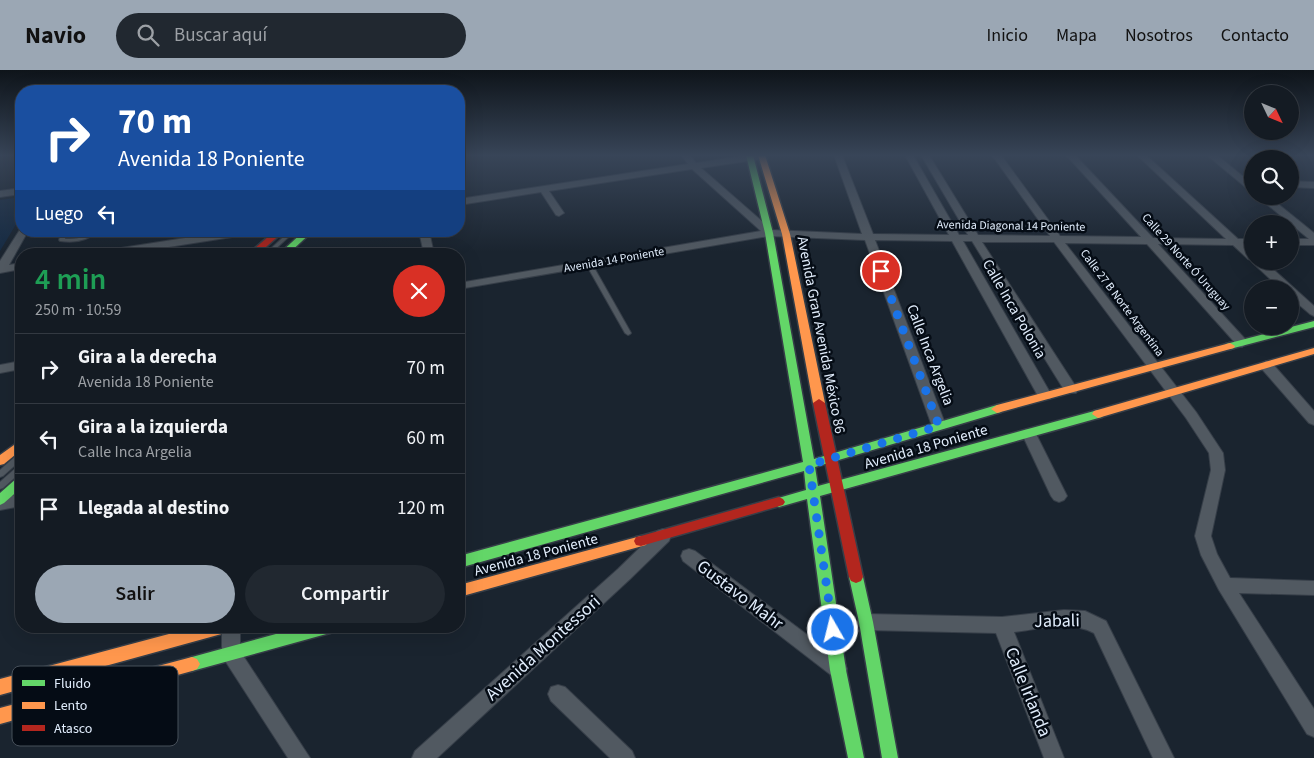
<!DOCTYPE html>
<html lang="es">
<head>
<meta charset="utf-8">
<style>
	:root { --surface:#141b23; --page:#212830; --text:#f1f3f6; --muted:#9da1a6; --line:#333941; --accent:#9ba7b4 }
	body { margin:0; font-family:"Source Sans 3",sans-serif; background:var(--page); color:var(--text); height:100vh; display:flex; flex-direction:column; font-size:19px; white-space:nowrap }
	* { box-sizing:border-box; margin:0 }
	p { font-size:16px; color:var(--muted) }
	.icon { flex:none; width:28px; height:28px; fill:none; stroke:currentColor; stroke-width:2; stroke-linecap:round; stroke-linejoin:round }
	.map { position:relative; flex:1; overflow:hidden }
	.panel { position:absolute; left:15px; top:178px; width:450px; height:385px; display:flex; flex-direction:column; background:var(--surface); border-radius:20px; box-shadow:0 5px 20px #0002,0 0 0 1px var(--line) }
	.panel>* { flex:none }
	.hud { position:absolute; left:15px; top:15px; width:450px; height:152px; border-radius:20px; box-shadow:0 5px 20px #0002,0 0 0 1px var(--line); background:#1a4fa0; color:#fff; overflow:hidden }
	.needle { width:32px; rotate:133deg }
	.buttons { position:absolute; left:1244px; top:15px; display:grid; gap:10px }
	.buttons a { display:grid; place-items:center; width:55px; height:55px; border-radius:50%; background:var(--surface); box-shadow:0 5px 20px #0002,0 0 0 1px var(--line); font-size:25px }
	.pin { position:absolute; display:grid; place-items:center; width:42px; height:42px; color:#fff; margin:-21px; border:2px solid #fff; border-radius:50%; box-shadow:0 1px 5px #0007 }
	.me { position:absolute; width:55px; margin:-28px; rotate:352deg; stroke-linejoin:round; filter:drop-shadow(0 0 4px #0008) }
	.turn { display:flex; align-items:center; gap:18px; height:105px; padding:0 20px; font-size:22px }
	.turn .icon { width:65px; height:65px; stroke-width:2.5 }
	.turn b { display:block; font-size:35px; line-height:42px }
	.then { display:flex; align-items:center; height:48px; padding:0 20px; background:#0003; gap:10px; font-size:19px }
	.round { display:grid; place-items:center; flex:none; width:52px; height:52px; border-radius:26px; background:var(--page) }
	.headline { display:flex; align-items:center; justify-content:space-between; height:85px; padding:0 20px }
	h1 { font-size:30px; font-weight:600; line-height:38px; color:#1e9e55 }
	.primary-button { display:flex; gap:10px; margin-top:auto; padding:10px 20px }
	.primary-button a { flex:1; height:58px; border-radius:30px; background:var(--accent); color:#111; font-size:20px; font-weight:600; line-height:58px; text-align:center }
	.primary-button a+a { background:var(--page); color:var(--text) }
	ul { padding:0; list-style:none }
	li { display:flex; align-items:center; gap:15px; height:70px; padding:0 20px; border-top:1px solid var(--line) }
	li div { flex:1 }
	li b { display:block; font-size:19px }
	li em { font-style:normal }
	header { display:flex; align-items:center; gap:30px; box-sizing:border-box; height:70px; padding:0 25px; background:var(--accent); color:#111 }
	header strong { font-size:24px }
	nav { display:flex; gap:28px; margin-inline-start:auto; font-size:18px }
	.search { width:350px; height:45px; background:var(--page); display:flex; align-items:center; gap:12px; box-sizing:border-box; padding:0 18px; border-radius:28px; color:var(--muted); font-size:19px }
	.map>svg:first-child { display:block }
</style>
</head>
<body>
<header>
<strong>Navio</strong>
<div class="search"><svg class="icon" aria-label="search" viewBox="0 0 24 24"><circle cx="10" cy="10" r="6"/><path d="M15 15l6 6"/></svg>Buscar aquí</div>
<nav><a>Inicio</a><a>Mapa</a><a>Nosotros</a><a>Contacto</a></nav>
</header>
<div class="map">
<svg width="1314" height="688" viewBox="0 0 1314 688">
	<rect width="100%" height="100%" fill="#1a242f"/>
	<polygon fill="#162b43" points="21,127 21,146 0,181 0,130"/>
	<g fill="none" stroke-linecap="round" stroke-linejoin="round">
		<g stroke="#363e48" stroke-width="2">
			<g id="lane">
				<path d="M62,161h5l-2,8c6,0 11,0 17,-2 6,-2 9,-6 15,-6 -9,10 -23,12 -37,10l-1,-1z"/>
				<polygon points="290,161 295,161 270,184 265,184"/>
				<polygon points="589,192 592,194 631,263 630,264 628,265 625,263 586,194"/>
				<polygon points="21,383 21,390 3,406 0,407 0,400 18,384"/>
				<polygon points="21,395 21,402 3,418 0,419 0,412 18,396"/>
			</g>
		</g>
		<g stroke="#363e48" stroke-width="2">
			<g id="street">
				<polygon points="681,85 690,85 696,93 749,85 765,85 761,89 701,98 772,160 862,164 834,85 842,85 873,164 949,165 905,85 913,85 959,165 968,165 921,85 929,85 978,165 1050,166 992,85 1001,85 1060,166 1141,167 1066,85 1075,85 1153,168 1226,169 1137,85 1146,85 1238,169 1252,169 1252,175 1245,175 1252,182 1252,191 1264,191 1314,236 1314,246 1310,244 1290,227 1290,219 1281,219 1253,193 1252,191 1252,190 1248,189 1233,175 1158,174 1246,270 1248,273 1242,277 1238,276 1147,174 1065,173 1196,342 1223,383 1225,400 1211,466 1217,484 1230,508 1314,511 1314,525 1239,523 1314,639 1314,667 1307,664 1219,520 1201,485 1195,466 1211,400 1209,383 1186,348 1054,172 982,172 1078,320 1076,323 1066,323 972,171 963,171 1052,326 1050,329 1040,329 1038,326 952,171 875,170 946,356 944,359 934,359 932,356 865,170 769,166 459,219 459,213 761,161 692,99 549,121 564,143 559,146 556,145 541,122 459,135 459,129 688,94"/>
				<polygon points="1207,85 1217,85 1252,114 1252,121 1249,120"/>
				<polygon points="1290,111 1314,112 1314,118 1290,117"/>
				<polygon points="21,118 21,124 0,127 0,121"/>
				<polygon points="1257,126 1268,126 1314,163 1314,175 1290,175 1290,169 1309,169"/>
				<polygon points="21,158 21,161 28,161 9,195 21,193 21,199 0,203 0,191"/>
				<polygon points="230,161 256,161 251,164 124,184 97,184 102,181"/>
				<polygon points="419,161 429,161 434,184 424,184"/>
				<polygon points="21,291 21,299 0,303 0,295"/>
				<polygon points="1266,291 1271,292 1314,341 1314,355 1309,353 1261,298 1260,295"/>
				<polygon points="1029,359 1034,360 1067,426 1064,430 1059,432 1054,430 1051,426 1022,364 1024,360"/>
				<polygon points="21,424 21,436 0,440 0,428"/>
				<polygon points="663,459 669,461 671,466 669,471 630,509 437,688 412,688 415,681 618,499 657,461"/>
				<polygon points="689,479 695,481 845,593 847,599 845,605 838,608 831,605 683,491 681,486 683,481"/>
				<path d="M1064,540l21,1 21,10 68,137h-21l-59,-125c-24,-13 -55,-4 -80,-1l50,126h-20l-48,-125 -130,-3 -6,-2 -3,-6 3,-6 6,-2 136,3z"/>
				<polygon points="222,556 240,556 240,581 310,688 288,688 224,589 222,583"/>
				<polygon points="558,615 565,617 632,681 635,688 610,688 551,631 548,624 551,617"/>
			</g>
		</g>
		<g stroke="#363e48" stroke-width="3">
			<g id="fast">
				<polygon points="746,85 753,85 773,163 814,389 997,335 1003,339 1001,342 815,397 818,416 1098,340 1104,344 1102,347 820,426 846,600 864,688 848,688 830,600 807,429 779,437 775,435 773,432 775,429 806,420 804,401 459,498 459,486 803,392 765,163"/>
				<polygon points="304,161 313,161 288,184 279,184"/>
				<polygon points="1314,251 1314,257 1230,279 1225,276 1226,274"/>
				<polygon points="21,406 21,418 4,433 0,435 0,423 17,408"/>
				<polygon points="856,501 861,503 863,507 873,552 898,688 882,688 859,552 849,507 851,503"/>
				<polygon points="305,556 337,556 335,561 330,563 192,601 187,599 184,594 187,589 192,587"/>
			</g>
		</g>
		<g stroke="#363e48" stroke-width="3">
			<g id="slow">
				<polygon points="758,85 765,85 790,164 825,333 819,337 813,333 782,164"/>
				<polygon points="1230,273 1235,276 1234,278 997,343 991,339 997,335"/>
				<polygon points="1314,278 1314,284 1098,348 1092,344 1094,341"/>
				<polygon points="21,370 21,380 4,394 0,395 0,385"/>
				<polygon points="641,466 646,467 648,471 646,475 459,527 459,515"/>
				<polygon points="199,556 232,556 230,561 225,563 0,625 0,609"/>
				<polygon points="192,587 197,589 200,594 197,599 192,601 0,654 0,638"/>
			</g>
		</g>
		<g stroke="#363e48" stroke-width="3">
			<g id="jam">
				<polygon points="275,161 284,161 258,184 248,184"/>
				<polygon points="819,329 825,333 863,507 861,511 856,513 851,511 849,507 813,333"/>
				<polygon points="779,427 783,429 785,432 783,435 641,476 636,475 634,471 636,467 641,466"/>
			</g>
		</g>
		<use href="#lane" fill="#515961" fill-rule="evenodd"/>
		<use href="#street" fill="#515961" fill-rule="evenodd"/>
		<use href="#fast" fill="#63d668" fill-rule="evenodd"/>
		<use href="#slow" fill="#ff974d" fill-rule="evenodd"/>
		<use href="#jam" fill="#b3261e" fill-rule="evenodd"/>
	</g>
	<linearGradient id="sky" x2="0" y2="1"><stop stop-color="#0e141a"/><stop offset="0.47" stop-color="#384558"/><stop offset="1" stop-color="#384558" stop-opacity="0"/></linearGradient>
	<rect width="1314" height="182" fill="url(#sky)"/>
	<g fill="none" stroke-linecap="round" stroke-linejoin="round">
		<polyline stroke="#1a73e8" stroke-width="9" stroke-dasharray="0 16.2" points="833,560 809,395 939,356 881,201"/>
	</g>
	<g text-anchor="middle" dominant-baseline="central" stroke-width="5" stroke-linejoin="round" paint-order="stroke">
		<g font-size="12" fill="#e1edfc" stroke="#050c15">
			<text transform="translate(1011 156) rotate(1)">Avenida Diagonal 14 Poniente</text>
			<text transform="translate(614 190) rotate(-10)">Avenida 14 Poniente</text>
			<text transform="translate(1186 192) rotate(48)">Calle 29 Norte Ó Uruguay</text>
			<text transform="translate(1122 233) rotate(53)">Calle 27 B Norte Argentina</text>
		</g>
		<g font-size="15" fill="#e1edfc" stroke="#050c15">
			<text transform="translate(1014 239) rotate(60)">Calle Inca Polonia</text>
			<text transform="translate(821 265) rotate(79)">Avenida Gran Avenida México 86</text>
			<text transform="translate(930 285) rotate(69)">Calle Inca Argelia</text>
			<text transform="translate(926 377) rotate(-16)">Avenida 18 Poniente</text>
			<text transform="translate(536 485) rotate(-15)">Avenida 18 Poniente</text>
		</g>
		<g font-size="18" fill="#e1edfc" stroke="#050c15">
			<text transform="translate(740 525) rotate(37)">Gustavo Mahr</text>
			<text transform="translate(1057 551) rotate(-1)">Jabali</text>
			<text transform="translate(543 578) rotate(-42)">Avenida Montessori</text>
			<text transform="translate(1028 622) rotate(68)">Calle Irlanda</text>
		</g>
	</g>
	<rect x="12" y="596" width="166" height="80" rx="8" fill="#050c15" stroke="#47505a" stroke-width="1"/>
	<rect x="22" y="610" width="23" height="6" fill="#63d668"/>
	<rect x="22" y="632" width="23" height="7" fill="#ff974d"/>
	<rect x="22" y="655" width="23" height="6" fill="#b3261e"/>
	<g font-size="14" fill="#e1edfc">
		<text x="54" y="618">Fluido</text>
		<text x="54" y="640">Lento</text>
		<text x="54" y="663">Atasco</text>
	</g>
</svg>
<div class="buttons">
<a><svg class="needle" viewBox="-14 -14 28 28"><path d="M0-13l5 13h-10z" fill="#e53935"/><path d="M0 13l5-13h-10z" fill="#9da1a6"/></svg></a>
<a><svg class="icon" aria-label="search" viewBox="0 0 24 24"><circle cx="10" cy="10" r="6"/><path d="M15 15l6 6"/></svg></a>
<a>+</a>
<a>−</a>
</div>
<div class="pin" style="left:881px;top:201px;background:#d93025"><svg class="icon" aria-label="arrive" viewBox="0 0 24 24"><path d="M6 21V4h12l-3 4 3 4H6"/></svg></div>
<svg class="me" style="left:833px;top:560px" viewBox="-20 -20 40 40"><circle r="17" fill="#1a73e8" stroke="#fff" stroke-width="3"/><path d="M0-11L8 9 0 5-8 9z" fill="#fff"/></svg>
<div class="hud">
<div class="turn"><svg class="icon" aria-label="right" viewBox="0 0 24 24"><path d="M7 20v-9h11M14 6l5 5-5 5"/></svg><div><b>70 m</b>Avenida 18 Poniente</div></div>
<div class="then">Luego<svg class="icon" aria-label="left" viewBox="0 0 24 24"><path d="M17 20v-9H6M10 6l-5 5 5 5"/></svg></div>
</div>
<section class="panel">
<div class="headline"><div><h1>4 min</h1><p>250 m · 10:59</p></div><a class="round" style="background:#d93025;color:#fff"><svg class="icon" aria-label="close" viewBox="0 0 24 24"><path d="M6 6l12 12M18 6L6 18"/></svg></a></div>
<ul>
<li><svg class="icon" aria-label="right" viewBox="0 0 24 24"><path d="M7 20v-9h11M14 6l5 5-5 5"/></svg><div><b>Gira a la derecha</b><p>Avenida 18 Poniente</p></div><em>70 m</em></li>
<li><svg class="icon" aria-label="left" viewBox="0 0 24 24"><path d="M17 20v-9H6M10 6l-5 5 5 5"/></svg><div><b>Gira a la izquierda</b><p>Calle Inca Argelia</p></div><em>60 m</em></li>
<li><svg class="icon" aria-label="arrive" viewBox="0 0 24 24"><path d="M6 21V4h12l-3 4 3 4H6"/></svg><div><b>Llegada al destino</b></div><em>120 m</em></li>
</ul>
<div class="primary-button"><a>Salir</a><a>Compartir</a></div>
</section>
</div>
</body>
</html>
